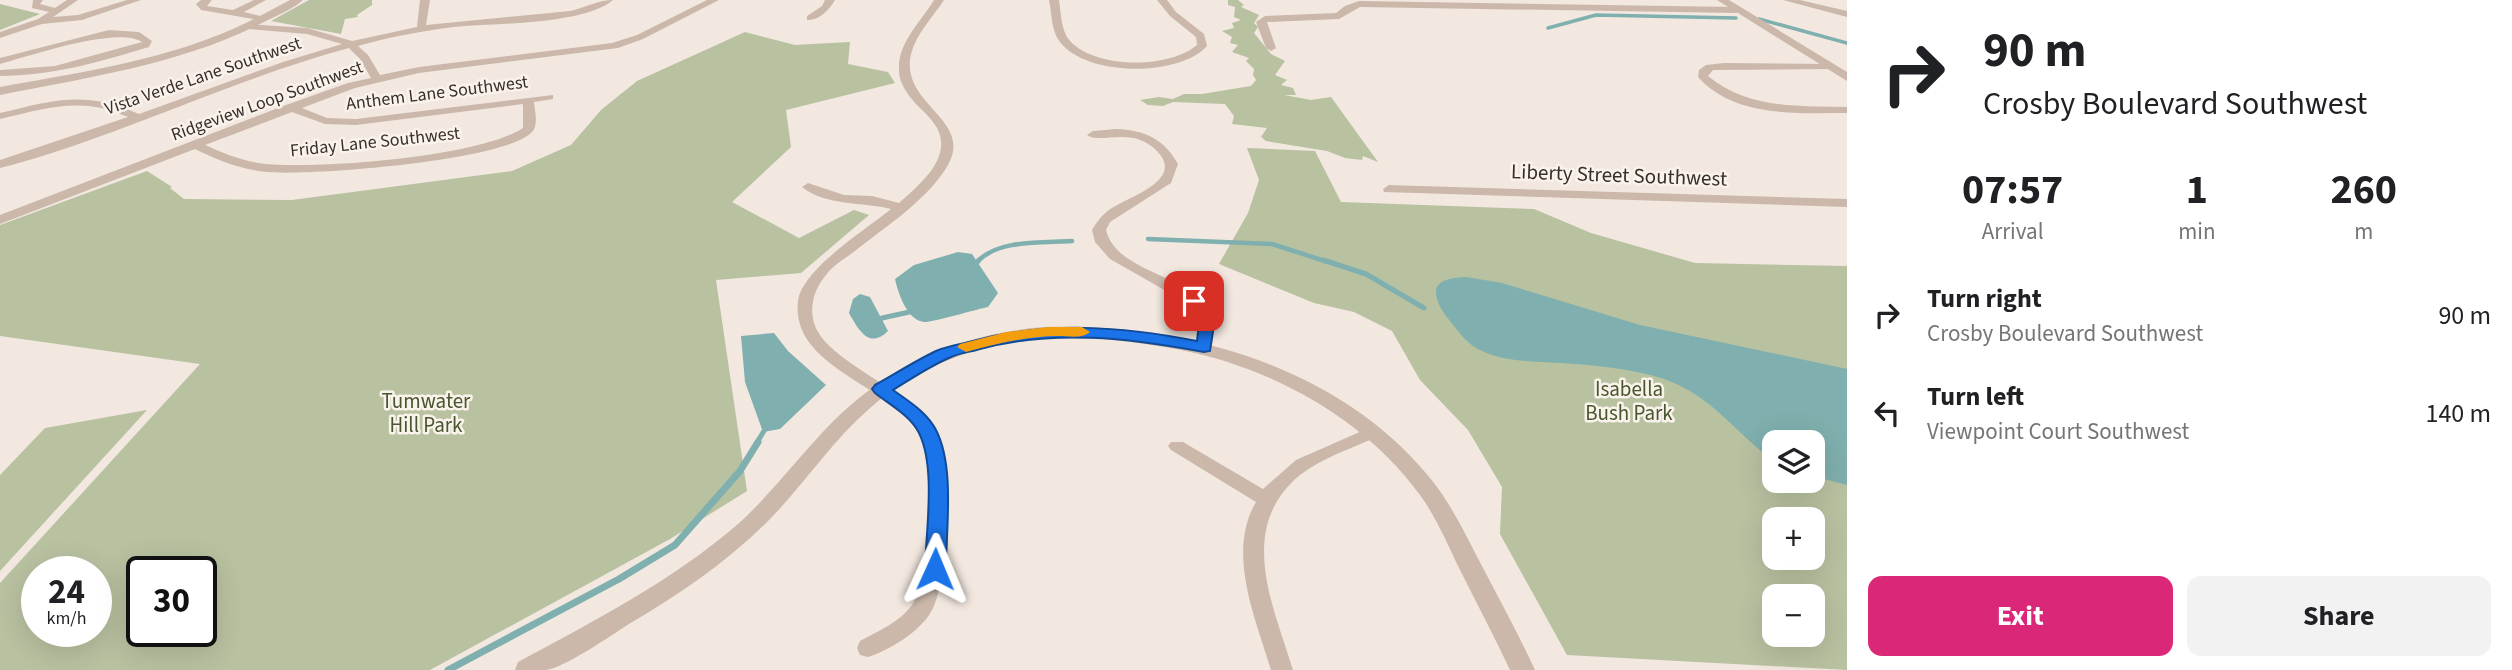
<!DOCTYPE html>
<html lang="en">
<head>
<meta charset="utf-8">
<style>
	:root { --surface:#fff; --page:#f2f2f2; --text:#202124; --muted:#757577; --accent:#db2777 }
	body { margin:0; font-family:"Source Sans 3",sans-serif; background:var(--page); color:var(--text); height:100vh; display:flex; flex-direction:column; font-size:26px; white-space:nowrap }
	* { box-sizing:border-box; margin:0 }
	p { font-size:23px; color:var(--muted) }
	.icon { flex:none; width:38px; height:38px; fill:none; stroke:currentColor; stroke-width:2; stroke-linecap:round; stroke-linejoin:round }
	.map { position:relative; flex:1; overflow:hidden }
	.side { display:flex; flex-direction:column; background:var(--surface); width:665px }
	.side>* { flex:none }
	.banner { background:#fff; color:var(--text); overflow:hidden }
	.fabs { position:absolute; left:1762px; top:430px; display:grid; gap:14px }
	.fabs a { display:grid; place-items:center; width:63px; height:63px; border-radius:14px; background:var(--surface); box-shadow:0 7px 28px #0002; font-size:35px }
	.speed { position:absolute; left:21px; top:556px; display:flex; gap:14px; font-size:35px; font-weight:700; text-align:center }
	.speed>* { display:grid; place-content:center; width:91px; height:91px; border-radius:50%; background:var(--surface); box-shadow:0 7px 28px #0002; line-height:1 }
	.speed small { font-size:18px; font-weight:400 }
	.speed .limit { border:4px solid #111; border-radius:10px; background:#fff; color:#111 }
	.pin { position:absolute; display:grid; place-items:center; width:60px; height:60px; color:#fff; margin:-30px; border-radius:14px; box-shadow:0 4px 10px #0006 }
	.me { position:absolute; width:77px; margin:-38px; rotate:1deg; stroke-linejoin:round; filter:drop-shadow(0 0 5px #0008) }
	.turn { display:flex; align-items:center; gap:24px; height:147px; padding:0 21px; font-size:32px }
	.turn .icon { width:91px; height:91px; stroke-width:2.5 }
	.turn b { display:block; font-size:49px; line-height:60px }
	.eta { display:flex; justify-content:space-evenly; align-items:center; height:119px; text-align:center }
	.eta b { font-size:42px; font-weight:700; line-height:49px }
	.cta { display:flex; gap:14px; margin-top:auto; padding:14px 21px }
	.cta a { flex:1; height:80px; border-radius:14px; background:var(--accent); color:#fff; font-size:28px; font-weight:700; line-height:80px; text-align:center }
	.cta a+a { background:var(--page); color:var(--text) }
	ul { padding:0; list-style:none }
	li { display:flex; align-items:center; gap:21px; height:98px; padding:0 21px }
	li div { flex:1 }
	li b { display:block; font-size:26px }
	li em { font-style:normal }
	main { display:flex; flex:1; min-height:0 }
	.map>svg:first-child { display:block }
</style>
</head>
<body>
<main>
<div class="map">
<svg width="1847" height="670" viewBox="0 0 1847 670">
	<rect width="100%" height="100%" fill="#f2e8e0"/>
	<g fill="#b8c1a0" fill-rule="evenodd">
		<polygon points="309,0 372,0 372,5 357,15 358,17 345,19 341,34 271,21"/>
		<polygon points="1228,0 1238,0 1244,5 1241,7 1259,15 1254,23 1258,27 1254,33 1271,54 1285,61 1275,75 1287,80 1281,85 1293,88 1296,95 1284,95 1311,100 1331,97 1378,162 1363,156 1362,160 1345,158 1327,151 1266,141 1261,137 1267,128 1232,124 1234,116 1225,104 1173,102 1163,106 1148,105 1140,100 1159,97 1173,99 1184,94 1202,94 1251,86 1256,80 1253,75 1254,69 1246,61 1249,58 1232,52 1238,45 1230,43 1232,37 1222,31 1234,28 1232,23 1241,20 1234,17 1235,7 1228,5"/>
		<polygon points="0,4 40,14 0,30"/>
		<path d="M745,32l50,13 55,-3 -2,22 40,8 7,11 -109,27 5,37 -59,55 67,36 55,-28 15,5 -68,58 -85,7 31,211 -77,48 -240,131h-430v-87l200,-219 -200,-28v-111l147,-54 25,16 -2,1 14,11 108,1 220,-29 59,-26 30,-35 36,-29zM37,572h59v60h-59zM142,572h59v60h-59z"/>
		<path d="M1247,148l68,3 26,51 193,7 57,24 104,30 152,3v404l-280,-15 -67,-121 2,-47 -34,-57 -48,-50 -28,-49 -38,-19 -40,-9 -95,-39 29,-51 11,-33zM1774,443h39v38h-39zM1774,520h39v38h-39zM1774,597h39v38h-39z"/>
		<polygon points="147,410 0,571 0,475 45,428"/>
	</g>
	<g fill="#7fafae">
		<path d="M958,252l14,2 26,39 -10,14c-10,2 -58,16 -64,15 -17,-2 -26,-29 -29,-43l19,-14z"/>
		<path d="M1466,277l36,6 138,42 207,44v116l-34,-9v-33h-39v18c-39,-28 -61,-65 -110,-82 -33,-11 -71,-14 -105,-16 -26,-2 -55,-1 -79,-13 -12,-5 -22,-19 -30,-29 -6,-8 -14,-18 -14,-29 0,-14 20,-14 30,-15z"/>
		<path d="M860,294l10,3 18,34c-19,19 -30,-2 -39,-18l4,-14z"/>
		<polygon points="774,333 788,351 826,385 780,429 763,432 745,382 741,336"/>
	</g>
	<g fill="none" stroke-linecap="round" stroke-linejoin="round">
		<g stroke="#7fafae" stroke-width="3.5">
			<polyline points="1759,19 1847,43"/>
			<polyline points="1548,28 1596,15 1736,18"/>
		</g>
		<g stroke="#7fafae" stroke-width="4.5">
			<polyline points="1148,239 1272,244 1328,262"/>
			<path d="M977,262c21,-23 66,-19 95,-21"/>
		</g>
		<g stroke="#7fafae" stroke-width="5">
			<polyline points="1323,260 1366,274 1424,308"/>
			<polyline points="973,267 979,260"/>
			<polyline points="878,322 882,318 914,311"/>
			<polyline points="756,444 767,426"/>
		</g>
		<polyline stroke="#7fafae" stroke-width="7" points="448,670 619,579 675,545 740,471 758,442"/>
		<g fill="#cbb8ab" fill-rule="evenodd">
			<polygon points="33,0 43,0 40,4 55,8 67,0 78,0 53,17 78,15 127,0 141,0 82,20 42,24 0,38 0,32 38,19 49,12 32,8"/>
			<polygon points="201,0 212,0 207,6 233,10 254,0 266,0 244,12 269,18 264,21 201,10 196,4"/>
			<path d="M420,0h10l-4,25 144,-14c14,-3 28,-11 43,-11 -29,25 -119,23 -159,27 -33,4 -64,10 -96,19l10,9 12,20 39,-8 193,-24 25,-8 70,-35h12l-76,39 -25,9 -199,25 -64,15 -53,20 25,10 29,1 197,-24v4l-19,3c1,10 5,24 -3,31 -29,28 -220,43 -264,39 -25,-2 -50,-12 -72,-23l-195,75v-9l286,-110 62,-22 23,-5 -11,-19 -11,-11c-119,32 -230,89 -349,120v-8l128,-43c-46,-21 -81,-9 -128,2v-6c53,-13 86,-23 139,1l144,-52 59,-18 -35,-10 -58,-5 -3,-1v-4l61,4 45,13 65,-14zM523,104v24c-44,29 -202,41 -257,36 -21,-2 -41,-10 -61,-19l87,-33 33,12 31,1z"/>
			<path d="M825,0h10c-6,10 -16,21 -28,20v-4l15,-10z"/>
			<path d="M934,0h10c-11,17 -28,34 -33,54 -12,53 68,65 34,116 -22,33 -60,57 -90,81 -9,7 -22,14 -29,24 -10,12 -16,27 -13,44 7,41 97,70 120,107 23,34 18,150 -2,186 -12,20 -41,38 -63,45l-8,-2 -3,-7 3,-7c18,-10 40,-19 52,-36 19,-25 23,-146 7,-173 -27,-46 -129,-64 -121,-131 4,-32 69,-72 93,-92 -28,-7 -66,-3 -89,-22l6,-4 36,12 28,1 27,7c20,-18 54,-45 38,-75 -5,-9 -14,-17 -21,-24 -8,-9 -17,-21 -17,-33 -2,-28 22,-49 35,-71z"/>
			<path d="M1049,0h10c2,13 2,31 11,41 26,28 99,28 127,4l-1,-8 -26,-21 -13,-16h10l9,12 28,22 3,12c-28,31 -120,31 -147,-4 -9,-11 -8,-28 -11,-42z"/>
			<polygon points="1783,0 1800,0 1847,11 1847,17"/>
			<polygon points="1359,1 1736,7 1741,10 1736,13 1360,7 1339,19 1267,22 1276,48 1271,51 1266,48 1256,22 1265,16 1336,13 1345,6"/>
			<path d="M109,30l30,2 13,9 -3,6c-49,15 -98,29 -149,29v-6l55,-4 87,-24c-26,-16 -111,14 -142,22v-6z"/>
			<path d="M1724,63l110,1 1,2 -5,3 -117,1 -5,6c40,33 90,30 139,31v6c-50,0 -112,5 -149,-36l1,-7 7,-5z"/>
			<path d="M1116,129c29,1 48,10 62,35l-7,19 -61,39 -4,8c12,49 105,43 107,99 0,8 0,15 -3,22l-6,1 -8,-5 1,-24 -8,-19 -79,-45 -15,-17 -3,-12c5,-8 9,-14 17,-20 18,-13 77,-29 48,-59 -25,-26 -57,-6 -70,-16l6,-4z"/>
			<polygon points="1389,185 1847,199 1847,207 1384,192 1383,189"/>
			<path d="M1371,427l6,2 3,4 -3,4c-25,11 -55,21 -77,38 -64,53 -27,130 -7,195h-22c-15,-51 -45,-117 -15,-168l-85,-52 -3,-4 3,-4h12l80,47 33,-29z"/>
		</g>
		<g fill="#cbb8ab" fill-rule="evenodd">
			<path d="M290,0h13c-10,9 -25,15 -37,21 -83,43 -176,56 -266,74v-8c70,-13 141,-23 208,-48 29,-10 56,-25 82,-39z"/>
			<polygon points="1717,0 1729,0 1847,72 1847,81"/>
			<path d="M1044,327c141,-5 301,41 390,156 20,26 33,55 48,83 18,35 37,69 53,104h-25c-16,-34 -34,-68 -51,-102 -12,-25 -23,-51 -39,-73 -55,-76 -148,-127 -239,-145 -110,-22 -224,-19 -312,59 -37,32 -64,74 -98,109 -41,42 -91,76 -142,106 -17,11 -65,44 -83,46 -10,0 -21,0 -31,0l3,-8c76,-41 154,-81 220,-138 30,-27 55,-60 83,-90 60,-66 135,-100 223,-107z"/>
		</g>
	</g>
	<path fill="#1a73e8" stroke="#114b97" stroke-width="2" d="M1194,297l5,1 15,27 -4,26 -6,1c-75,-14 -149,-23 -224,-3 -10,3 -21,4 -31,9 -19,8 -38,21 -56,32 15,11 34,22 43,40 19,37 10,98 10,139l-4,6 -7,2 -7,-2 -3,-6c1,-38 11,-102 -6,-136 -8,-17 -29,-28 -44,-40l-3,-4 3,-4c20,-11 40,-24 61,-34 11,-5 25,-7 37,-10 75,-20 148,-15 224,0l2,-16 -13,-24z"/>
	<path fill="#f59e0b" d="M1049,327h33l8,5c-8,7 -21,4 -32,4 -31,0 -62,8 -92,16l-9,-5 3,-3 47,-12z"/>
	<g text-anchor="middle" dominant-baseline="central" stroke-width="5" stroke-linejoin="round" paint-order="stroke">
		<g font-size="18" fill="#392e2a" stroke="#faf3ec">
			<text transform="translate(203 76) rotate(-19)">Vista Verde Lane Southwest</text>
			<text transform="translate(437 93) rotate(-7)">Anthem Lane Southwest</text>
			<text transform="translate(267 101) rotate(-20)">Ridgeview Loop Southwest</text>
			<text transform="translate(375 142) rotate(-6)">Friday Lane Southwest</text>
		</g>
		<g font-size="21" fill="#392e2a" stroke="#faf3ec">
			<text transform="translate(1619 175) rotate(2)">Liberty Street Southwest</text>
		</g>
		<g font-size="21" fill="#4a562f" stroke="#faf3ec">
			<text x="1629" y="389">Isabella<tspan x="1629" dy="24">Bush Park</tspan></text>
			<text x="426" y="401">Tumwater<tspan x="426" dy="24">Hill Park</tspan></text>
		</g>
	</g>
</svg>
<div class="fabs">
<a><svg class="icon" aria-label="layers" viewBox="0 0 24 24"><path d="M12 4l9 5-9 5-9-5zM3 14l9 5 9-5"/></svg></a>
<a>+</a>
<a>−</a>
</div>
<div class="speed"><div>24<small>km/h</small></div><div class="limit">30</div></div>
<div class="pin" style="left:1194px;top:301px;background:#d93025"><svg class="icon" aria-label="arrive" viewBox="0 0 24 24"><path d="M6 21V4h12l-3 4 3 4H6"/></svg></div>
<svg class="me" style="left:935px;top:569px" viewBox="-20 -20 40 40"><path d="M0-17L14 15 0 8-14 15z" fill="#1a73e8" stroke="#fff" stroke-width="4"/></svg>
</div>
<section class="side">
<div class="banner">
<div class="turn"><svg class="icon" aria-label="right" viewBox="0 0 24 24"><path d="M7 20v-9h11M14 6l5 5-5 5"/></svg><div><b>90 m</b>Crosby Boulevard Southwest</div></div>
</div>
<div class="eta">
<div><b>07:57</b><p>Arrival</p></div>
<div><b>1</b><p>min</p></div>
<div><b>260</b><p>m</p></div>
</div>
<ul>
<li><svg class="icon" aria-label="right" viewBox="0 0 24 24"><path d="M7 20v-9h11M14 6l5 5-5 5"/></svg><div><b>Turn right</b><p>Crosby Boulevard Southwest</p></div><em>90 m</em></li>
<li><svg class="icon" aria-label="left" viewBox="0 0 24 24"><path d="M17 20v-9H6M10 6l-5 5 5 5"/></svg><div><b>Turn left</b><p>Viewpoint Court Southwest</p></div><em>140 m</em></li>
</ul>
<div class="cta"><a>Exit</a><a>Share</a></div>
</section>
</main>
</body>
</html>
